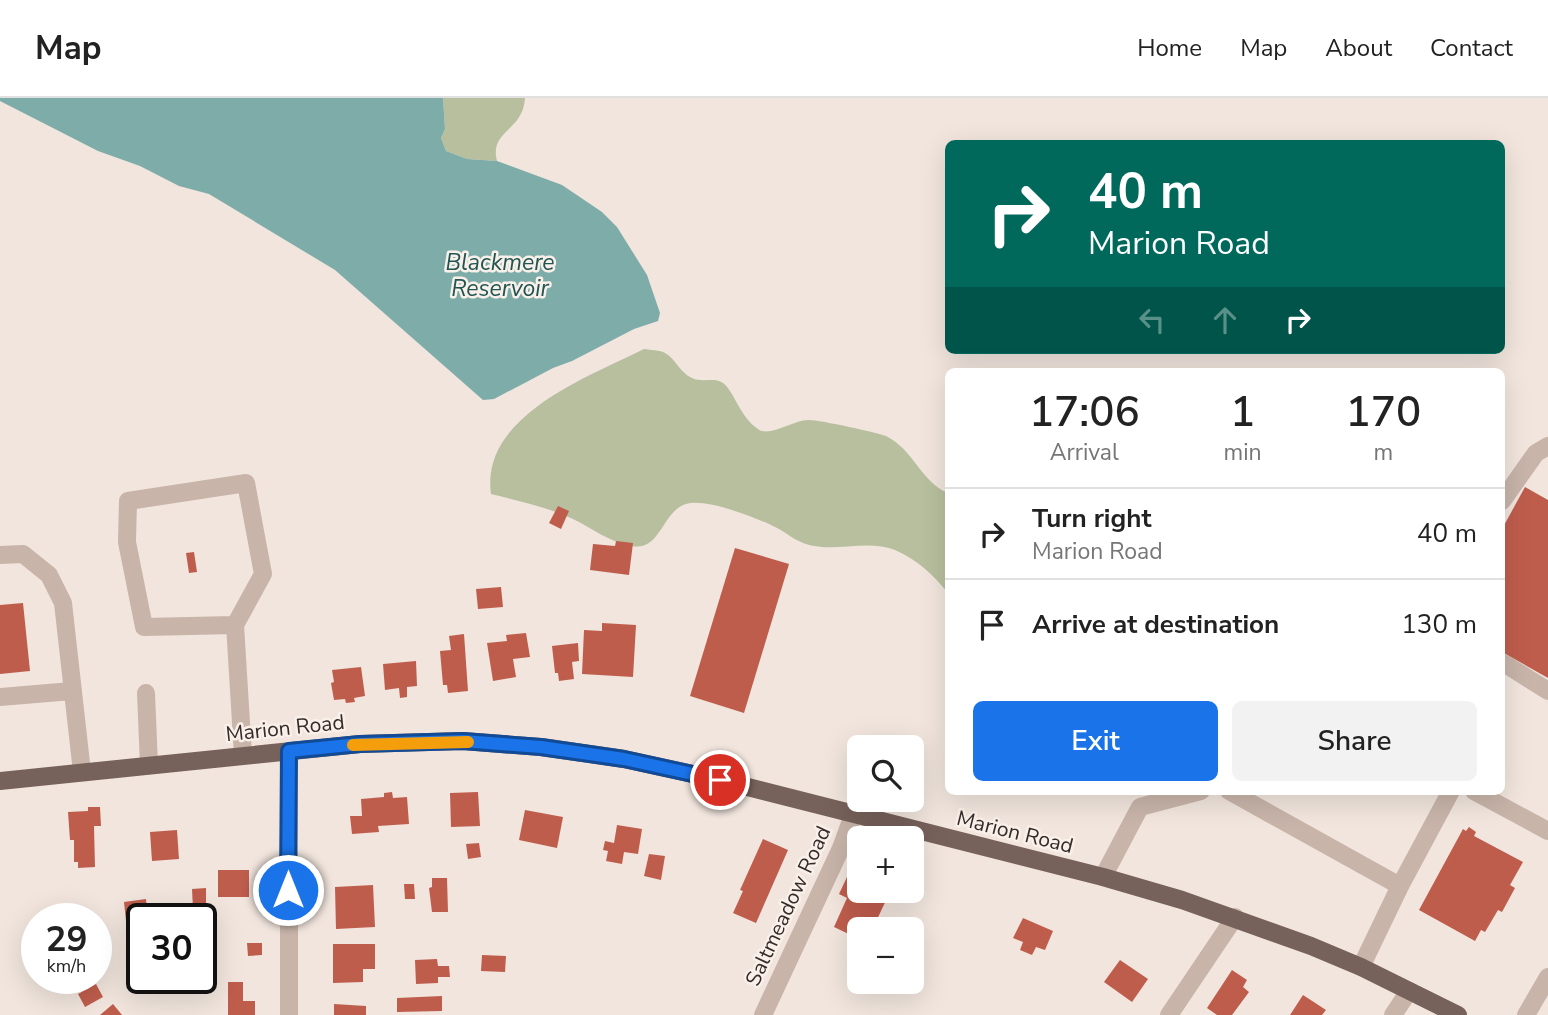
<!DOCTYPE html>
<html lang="en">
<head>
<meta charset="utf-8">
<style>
	:root { --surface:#fff; --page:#f2f2f2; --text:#222; --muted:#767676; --line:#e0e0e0; --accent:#1a73e8 }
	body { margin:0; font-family:"Nunito Sans",sans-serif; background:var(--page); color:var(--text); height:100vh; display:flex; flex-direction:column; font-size:26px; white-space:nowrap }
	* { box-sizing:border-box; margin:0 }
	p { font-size:23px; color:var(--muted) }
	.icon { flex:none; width:38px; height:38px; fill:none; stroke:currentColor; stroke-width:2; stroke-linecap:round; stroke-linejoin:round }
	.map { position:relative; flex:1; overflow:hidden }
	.panel { position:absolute; left:945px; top:270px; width:560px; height:427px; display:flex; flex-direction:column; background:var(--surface); border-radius:10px; box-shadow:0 7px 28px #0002 }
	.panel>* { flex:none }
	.guide { position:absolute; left:945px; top:42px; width:560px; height:214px; border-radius:10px; box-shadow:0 7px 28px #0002; background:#00695c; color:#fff; overflow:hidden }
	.controls { position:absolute; left:847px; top:637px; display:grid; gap:14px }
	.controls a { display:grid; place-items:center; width:77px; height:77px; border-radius:10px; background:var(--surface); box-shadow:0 7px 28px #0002; font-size:35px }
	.speed { position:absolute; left:21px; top:805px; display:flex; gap:14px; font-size:35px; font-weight:700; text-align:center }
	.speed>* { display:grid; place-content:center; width:91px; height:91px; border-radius:50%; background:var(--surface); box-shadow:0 7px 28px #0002; line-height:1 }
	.speed small { font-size:18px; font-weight:400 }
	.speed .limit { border:4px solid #111; border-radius:10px; background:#fff; color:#111 }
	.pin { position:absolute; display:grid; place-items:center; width:60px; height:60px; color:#fff; margin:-30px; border:4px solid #fff; border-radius:50%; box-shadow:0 2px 7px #0007 }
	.me { position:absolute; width:77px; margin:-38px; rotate:0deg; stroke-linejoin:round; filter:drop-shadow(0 0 5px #0008) }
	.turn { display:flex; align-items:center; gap:24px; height:147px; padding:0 28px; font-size:32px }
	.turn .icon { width:91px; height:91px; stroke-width:2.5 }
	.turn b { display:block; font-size:49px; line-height:60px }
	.lanes { display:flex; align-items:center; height:66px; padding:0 28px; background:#0003; justify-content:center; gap:35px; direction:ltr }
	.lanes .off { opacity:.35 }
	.eta { display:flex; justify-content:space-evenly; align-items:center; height:119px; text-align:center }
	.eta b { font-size:42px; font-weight:600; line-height:49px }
	.action { display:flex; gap:14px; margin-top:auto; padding:14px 28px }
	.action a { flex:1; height:80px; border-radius:10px; background:var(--accent); color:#fff; font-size:28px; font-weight:600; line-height:80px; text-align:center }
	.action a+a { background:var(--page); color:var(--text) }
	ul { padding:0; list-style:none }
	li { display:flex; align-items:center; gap:21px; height:91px; padding:0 28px; border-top:2px solid var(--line) }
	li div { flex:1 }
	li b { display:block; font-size:26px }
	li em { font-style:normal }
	header { display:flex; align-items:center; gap:42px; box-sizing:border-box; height:98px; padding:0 35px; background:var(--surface); border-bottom:2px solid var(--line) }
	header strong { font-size:33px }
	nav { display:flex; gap:38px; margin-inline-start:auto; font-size:24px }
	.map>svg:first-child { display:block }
</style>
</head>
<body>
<header>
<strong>Map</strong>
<nav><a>Home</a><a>Map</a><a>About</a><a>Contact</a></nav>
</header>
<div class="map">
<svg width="1548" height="917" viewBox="0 0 1548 917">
	<rect width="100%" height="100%" fill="#f1e5dd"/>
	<g fill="#b7bf9e">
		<path d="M443,0h82c-2,34 -36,32 -28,63l-30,-2 -21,-8 -5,-13 4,-9z"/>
		<path d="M644,251c6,1 16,1 21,4 11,6 15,20 27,25 10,5 23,-1 31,5 11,8 17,34 35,46 11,9 35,-9 50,-9 8,-1 71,13 78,16 27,13 35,46 62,57v100c-15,-18 -30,-33 -53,-43 -30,-12 -66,5 -94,-8 -10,-4 -18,-12 -28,-16 -19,-9 -67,-28 -87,-22 -24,7 -25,48 -55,42 -22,-4 -39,-18 -58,-27 -26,-12 -54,-18 -82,-25 -11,-78 97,-117 153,-145z"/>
	</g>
	<polygon fill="#7daca9" points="0,0 443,0 445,31 441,40 446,53 467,61 497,63 562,87 602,114 617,129 647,177 660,215 658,223 634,231 572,263 553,270 494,301 483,302 335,172 209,96 179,88 140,68 98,53 0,3"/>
	<g fill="#bf5d4d">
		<polygon points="1525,389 1548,402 1548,580 1502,554 1502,431"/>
		<polygon points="558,408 569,413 561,431 549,425"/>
		<polygon points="616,443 633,445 629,477 590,472 593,446 615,448"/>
		<polygon points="735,450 789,466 744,615 690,598"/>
		<polygon points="194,454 197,474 189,475 186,455"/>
		<polygon points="501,489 503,509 478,511 476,491"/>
		<polygon points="23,505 30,573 0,576 0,507"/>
		<polygon points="602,525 636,527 633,579 582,576 584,532 602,533"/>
		<polygon points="526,535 530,559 513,561 516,579 493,583 487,545 507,543 506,537"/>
		<polygon points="464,536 468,593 448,595 447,587 443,587 440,553 451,552 449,538"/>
		<polygon points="578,545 579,563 572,564 574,581 559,583 558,575 555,575 552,548"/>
		<polygon points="416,563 417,588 407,589 407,599 400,600 399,590 385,592 383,566"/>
		<polygon points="361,569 365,598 354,600 355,604 346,605 345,601 334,602 331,585 334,584 332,572"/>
		<polygon points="392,694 393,700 407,699 409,726 378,728 379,734 352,736 350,718 362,718 361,701 384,699 384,695"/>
		<polygon points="478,694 480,728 451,729 450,695"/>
		<polygon points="88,709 100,709 101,728 94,728 95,769 78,770 78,764 74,764 74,742 70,742 68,714 88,713"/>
		<polygon points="525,712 563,719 557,750 519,742"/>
		<polygon points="617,727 642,731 638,756 624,754 622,766 606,763 608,753 603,752 605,743 614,745"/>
		<polygon points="1469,729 1476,734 1474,738 1523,764 1510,787 1515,790 1502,814 1498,812 1485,834 1481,832 1475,843 1419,812 1463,731 1466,733"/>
		<polygon points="177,732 179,761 152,763 150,734"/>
		<polygon points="763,741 788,752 756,825 733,815 743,793 740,792"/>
		<polygon points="479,745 481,759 468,761 466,746"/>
		<polygon points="649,756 665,758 661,782 644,778"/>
		<rect x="218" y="772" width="31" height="27"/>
		<polygon points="847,779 856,783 857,779 859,781 859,793 877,793 888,798 874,828 865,824 857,840 834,829 847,800 839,796"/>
		<polygon points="432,780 447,780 448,814 432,814 429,790 432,789"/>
		<polygon points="404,786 414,786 415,801 405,801"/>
		<polygon points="373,787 375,829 336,831 335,789"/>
		<polygon points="206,790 206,811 193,811 192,791"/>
		<polygon points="146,801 148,821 142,821 142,830 127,832 124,804"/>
		<polygon points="1023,820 1053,833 1045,852 1036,849 1032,857 1020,852 1023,844 1013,840"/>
		<polygon points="247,845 262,845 262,857 248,858"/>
		<polygon points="333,846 375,846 375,871 363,871 363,884 333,885"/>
		<polygon points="482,857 506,858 505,874 481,873"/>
		<polygon points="437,861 438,868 449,868 450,879 438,879 438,885 416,886 415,862"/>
		<polygon points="1120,862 1148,881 1132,904 1104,884"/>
		<polygon points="1232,872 1247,882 1243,889 1249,894 1232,917 1217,917 1207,910"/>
		<polygon points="228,884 243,884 243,903 255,903 255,917 228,917"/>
		<polygon points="96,886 103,899 85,909 78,896"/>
		<polygon points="1303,897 1326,912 1322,917 1290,917"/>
		<polygon points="442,898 442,913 397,914 397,900"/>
		<polygon points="113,906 122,917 100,917"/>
		<polygon points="334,906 366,908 366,917 334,917"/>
	</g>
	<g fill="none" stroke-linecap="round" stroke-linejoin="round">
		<g stroke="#c8b4a9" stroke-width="18">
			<polyline points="1502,403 1536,355 1548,348"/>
			<polyline points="0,457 23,456 49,477 63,505 82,674"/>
			<polyline points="235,527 263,476 246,385 128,403 127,444 144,529 235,527 243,657"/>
			<polyline points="1502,564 1548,593"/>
			<polyline points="146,595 149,667"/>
			<polyline points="0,599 72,593"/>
			<polyline points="1229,693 1400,788"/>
			<polyline points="1474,693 1548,733"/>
			<polyline points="1103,779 1140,709 1201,693"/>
			<polyline points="1361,869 1400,788 1451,693"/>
			<polyline points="289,917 289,653"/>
			<polyline points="763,917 841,750 853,717"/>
			<polyline points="1169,917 1235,819"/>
			<polyline points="1393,917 1409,893"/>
			<polyline points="1526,917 1548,879"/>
		</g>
		<polyline stroke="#77615b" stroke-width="18" points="0,683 360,646 463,643 541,649 624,661 720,682 1103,779 1182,802 1311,848 1361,869 1458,917"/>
	</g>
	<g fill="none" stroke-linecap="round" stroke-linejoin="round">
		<g stroke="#114b97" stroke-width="18">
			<polyline id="route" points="288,792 289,653 360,646 463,643 541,649 624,661 720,682"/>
		</g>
		<use href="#route" stroke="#1a73e8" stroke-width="12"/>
		<polyline stroke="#f59e0b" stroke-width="12" points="353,647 468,644"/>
	</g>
	<g text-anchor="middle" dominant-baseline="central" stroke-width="5" stroke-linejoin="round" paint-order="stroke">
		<g font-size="21" fill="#362b29" stroke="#f9f0e9">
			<text transform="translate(285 630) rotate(-6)">Marion Road</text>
			<text transform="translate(1015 734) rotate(14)">Marion Road</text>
			<text transform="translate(788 808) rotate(-65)">Saltmeadow Road</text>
		</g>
		<g font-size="23" font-style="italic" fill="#215553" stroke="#f9f0e9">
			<text x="500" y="164">Blackmere<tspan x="500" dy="26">Reservoir</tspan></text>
		</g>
	</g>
</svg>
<div class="controls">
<a><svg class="icon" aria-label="search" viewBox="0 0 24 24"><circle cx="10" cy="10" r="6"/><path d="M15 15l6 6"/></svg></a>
<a>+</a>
<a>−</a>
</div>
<div class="speed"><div>29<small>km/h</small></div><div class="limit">30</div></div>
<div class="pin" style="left:720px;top:682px;background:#d93025"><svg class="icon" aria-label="arrive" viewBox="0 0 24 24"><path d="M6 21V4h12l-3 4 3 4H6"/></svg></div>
<svg class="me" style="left:288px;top:792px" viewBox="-20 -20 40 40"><circle r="17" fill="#1a73e8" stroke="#fff" stroke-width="3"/><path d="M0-11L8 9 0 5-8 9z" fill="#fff"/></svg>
<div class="guide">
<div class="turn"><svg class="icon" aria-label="right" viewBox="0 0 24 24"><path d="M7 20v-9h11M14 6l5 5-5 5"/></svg><div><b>40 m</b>Marion Road</div></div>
<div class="lanes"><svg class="icon off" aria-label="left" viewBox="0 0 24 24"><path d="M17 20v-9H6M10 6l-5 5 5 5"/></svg><svg class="icon off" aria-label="ahead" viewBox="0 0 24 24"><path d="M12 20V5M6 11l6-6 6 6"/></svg><svg class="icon" aria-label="right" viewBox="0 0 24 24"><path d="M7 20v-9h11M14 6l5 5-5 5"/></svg></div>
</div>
<section class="panel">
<div class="eta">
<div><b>17:06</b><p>Arrival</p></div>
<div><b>1</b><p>min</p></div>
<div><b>170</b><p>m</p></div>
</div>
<ul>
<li><svg class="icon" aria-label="right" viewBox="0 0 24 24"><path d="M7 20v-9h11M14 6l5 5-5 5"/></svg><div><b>Turn right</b><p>Marion Road</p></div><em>40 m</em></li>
<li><svg class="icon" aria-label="arrive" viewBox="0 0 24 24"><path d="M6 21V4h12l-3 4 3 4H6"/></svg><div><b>Arrive at destination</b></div><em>130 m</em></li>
</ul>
<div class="action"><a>Exit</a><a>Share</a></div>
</section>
</div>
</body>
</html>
